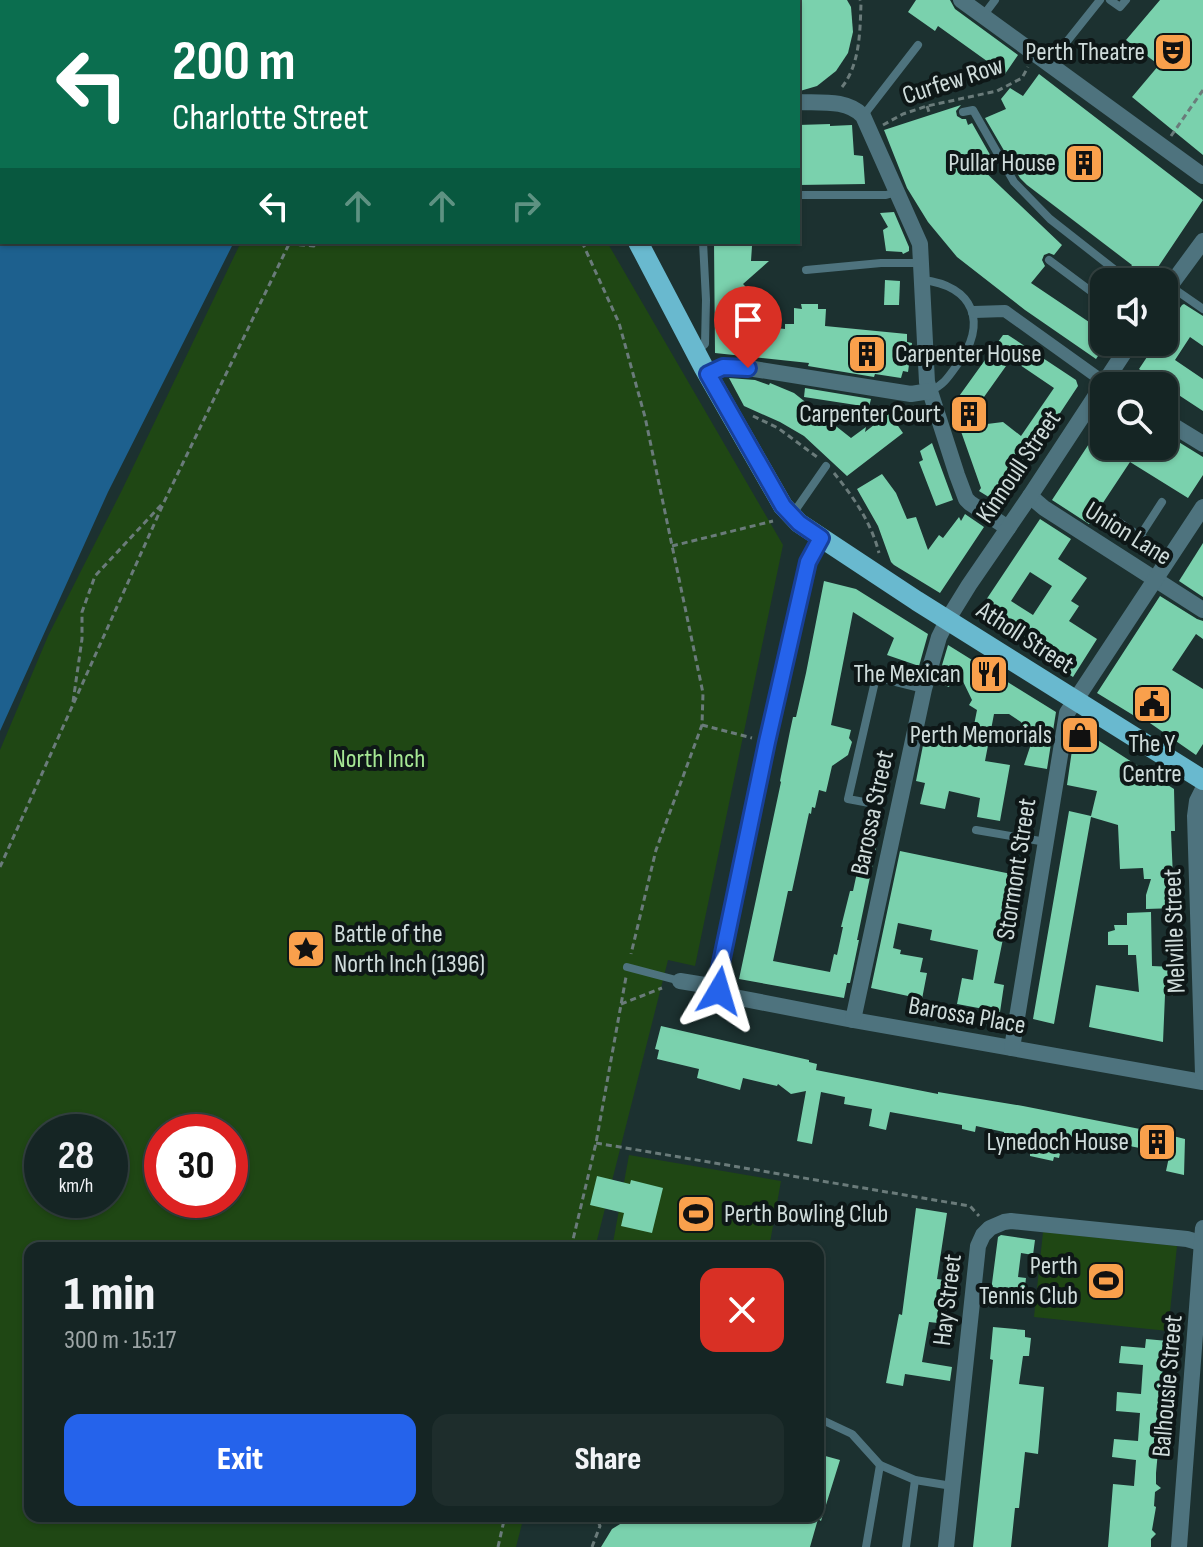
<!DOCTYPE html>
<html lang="en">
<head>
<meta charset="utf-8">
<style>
	:root { --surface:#152524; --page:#1e2d2c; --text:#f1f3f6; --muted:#9da5a6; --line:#344241; --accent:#2563eb }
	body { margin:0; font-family:"Sofia Sans Condensed",sans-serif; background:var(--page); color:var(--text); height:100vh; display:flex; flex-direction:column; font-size:30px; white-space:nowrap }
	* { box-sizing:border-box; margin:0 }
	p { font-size:26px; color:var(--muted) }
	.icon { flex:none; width:44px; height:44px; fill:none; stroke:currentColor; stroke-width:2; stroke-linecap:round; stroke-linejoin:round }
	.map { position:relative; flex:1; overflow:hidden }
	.side { position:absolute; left:24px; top:1242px; width:800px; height:280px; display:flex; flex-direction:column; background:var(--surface); border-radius:16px; box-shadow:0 2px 6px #0004,0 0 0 2px var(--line) }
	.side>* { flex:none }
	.hud { position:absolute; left:0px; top:0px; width:800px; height:244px; box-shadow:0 2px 6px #0004,0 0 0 2px var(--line); background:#0b6e4f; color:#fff; overflow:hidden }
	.buttons { position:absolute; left:1090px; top:268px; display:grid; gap:16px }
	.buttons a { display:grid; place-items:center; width:88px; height:88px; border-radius:16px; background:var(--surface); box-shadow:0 2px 6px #0004,0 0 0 2px var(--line); font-size:40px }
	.speed { position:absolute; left:24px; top:1114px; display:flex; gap:16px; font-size:40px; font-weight:700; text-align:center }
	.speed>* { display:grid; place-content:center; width:104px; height:104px; border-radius:50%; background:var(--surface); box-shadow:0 2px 6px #0004,0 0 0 2px var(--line); line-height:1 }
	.speed small { font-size:20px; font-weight:400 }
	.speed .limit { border:12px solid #d22; background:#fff; color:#111 }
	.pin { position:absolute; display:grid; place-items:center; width:68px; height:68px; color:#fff; margin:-82px -34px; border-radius:50% 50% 50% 0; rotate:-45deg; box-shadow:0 0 8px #0007 }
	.pin .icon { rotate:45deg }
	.me { position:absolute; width:88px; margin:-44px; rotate:7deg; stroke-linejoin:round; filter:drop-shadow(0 0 6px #0008) }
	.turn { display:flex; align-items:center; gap:28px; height:168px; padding:0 40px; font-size:36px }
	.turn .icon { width:104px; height:104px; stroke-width:2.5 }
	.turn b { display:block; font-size:56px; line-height:68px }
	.lanes { display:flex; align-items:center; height:76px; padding:0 40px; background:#0003; justify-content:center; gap:40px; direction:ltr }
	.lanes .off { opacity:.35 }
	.round { display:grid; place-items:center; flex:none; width:84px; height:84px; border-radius:16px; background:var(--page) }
	.head { display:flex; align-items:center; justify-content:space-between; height:136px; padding:0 40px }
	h1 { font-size:48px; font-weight:800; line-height:60px }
	.action { display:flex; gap:16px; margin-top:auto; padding:16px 40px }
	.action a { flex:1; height:92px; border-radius:16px; background:var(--accent); color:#fff; font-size:32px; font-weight:800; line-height:92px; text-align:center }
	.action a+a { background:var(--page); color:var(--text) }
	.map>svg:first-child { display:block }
</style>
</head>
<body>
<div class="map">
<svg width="1203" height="1547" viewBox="0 0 1203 1547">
	<rect width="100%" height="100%" fill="#1c3130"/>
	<g fill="#1f4714" fill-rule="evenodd">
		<path d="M241,242h366l176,303 -88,421 -27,-6 -73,288h-565v268h494l-8,31h-516v-797l48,-114 74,-146zM42,1132h68v68h-68zM162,1132h68v68h-68z"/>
		<polygon points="629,1155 781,1181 769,1248 612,1248"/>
		<polygon points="1043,1232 1177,1246 1168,1331 1034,1317"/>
	</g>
	<g fill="#1d608e">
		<polygon points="28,0 353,0 352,2 27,2"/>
		<polygon points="2,44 2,242 234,242 108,492 0,731 0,46"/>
	</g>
	<g fill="#7ad1ad" fill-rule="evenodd">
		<polygon points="798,0 847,0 851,7 853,32 848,53 836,71 817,86 800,91 798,91"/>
		<polygon points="916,0 950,0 955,9 1018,55 1005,74 938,26 935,31 908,12"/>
		<polygon points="1160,0 1203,0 1203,155 1132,97 1159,65 1126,40"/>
		<polygon points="1039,74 1203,200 1148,282 1129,282 1131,277 1128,271 1132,265 1027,185 1020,178 985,118 1006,109 1001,99 1010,88 1023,96"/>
		<polygon points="961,105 956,111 957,116 962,119 966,119 968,125 972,123 993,160 990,157 981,168 1062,245 1054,255 1049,253 1044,255 1042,260 1045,266 1031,283 1092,324 1104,308 1104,347 1096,359 1025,310 957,257 928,222 907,188 884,130"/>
		<polygon points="830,124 830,126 852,125 854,155 863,156 865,184 798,185 798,125"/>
		<polygon points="894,212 909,247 909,251 903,254 902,252 886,251 883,230 888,227 880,213"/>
		<polygon points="714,242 741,242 752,246 751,261 769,261 743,284 755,296 748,302 756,326 785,329 785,324 794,324 794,308 802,309 801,304 818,304 818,309 826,309 825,326 907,334 907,342 912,343 908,372 903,371 901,378 875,374 874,377 808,366 809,363 715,353"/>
		<polygon points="885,280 900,281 899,305 884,305"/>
		<polygon points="1184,304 1203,316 1203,346 1190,337 1175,360 1203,379 1203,411 1139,369 1157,342 1164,342 1164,331 1182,305"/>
		<path d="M1003,335h5l68,45 2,6 -78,118 -21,-13 2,-3 -29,-82zM1011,359l43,29 -33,48 -18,-14 -16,2 -8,-20z"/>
		<polygon points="729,378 755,380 769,385 770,383 794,393 851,438 866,427 865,432 889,413 903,433 847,476 804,436 780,422 744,406"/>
		<polygon points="805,388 871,399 869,407 804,397"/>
		<polygon points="1104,421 1104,446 1164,446 1164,433 1203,457 1203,475 1188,498 1130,462 1089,524 1052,500"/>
		<polygon points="932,443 953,500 936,506 919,462 923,460 920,451"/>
		<polygon points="882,474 896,493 907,519 916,517 928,550 939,535 943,538 959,517 961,521 965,514 984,527 940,593 894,565 891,562 878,526 857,489"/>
		<path d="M1040,519l31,20 -13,20 29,19 -16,23 8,5 -10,15 28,18 -24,38 -97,-62zM1030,572l22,14 -19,29 -22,-14z"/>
		<polygon points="1203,543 1203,597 1179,581"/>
		<polygon points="824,581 856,589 928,634 919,666 887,655 894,638 853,612 831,725 851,730 849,738 852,742 848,755 832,766 826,792 819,790 815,808 812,807 811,814 809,813 792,891 788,891 773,961 830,972 834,954 837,955 843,927 841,927 850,891 853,891 865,835 862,834 865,821 881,824 857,940 859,940 850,983 847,983 844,998 739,979 781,782 780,781 790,731 793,717 796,717 806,673"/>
		<polygon points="1160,596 1197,619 1203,621 1203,639 1196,634 1172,670 1203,689 1203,744 1196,755 1147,721 1146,723 1097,693"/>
		<polygon points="948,645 1056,712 1047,769 1024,765 1034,735 1024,729 1021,722 1009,714 994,714 985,761 1010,765 1000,821 977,817 980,798 949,791 945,809 920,804 925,783 916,781 925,735 970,745 977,710 969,705 972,700 956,667 949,687 937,682"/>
		<polygon points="1079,728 1174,789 1175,831 1171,831 1173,878 1177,878 1177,908 1146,909 1146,895 1151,879 1144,879 1143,868 1120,869 1118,825 1091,817 1054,1024 1033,1019 1069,811 1091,816 1097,791 1067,785 1075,729"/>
		<polygon points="900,851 1016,875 994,983 1004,985 1000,1012 957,1004 962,978 973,980 978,950 930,940 932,930 898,923 893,948 901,950 900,954 923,958 920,972 927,973 922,999 871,988"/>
		<polygon points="1151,912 1152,966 1173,967 1173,996 1165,995 1163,1042 1089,1027 1096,985 1139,992 1136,955 1128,955 1128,945 1108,945 1108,932 1115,930 1114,925 1127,925 1127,913"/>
		<polygon points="661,1026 809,1060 809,1062 817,1064 816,1070 938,1094 938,1092 1023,1106 1145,1130 1146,1127 1174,1132 1173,1136 1185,1139 1184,1175 1166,1171 1169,1157 1166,1156 1166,1153 1124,1145 1123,1149 1064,1136 1059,1158 1054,1157 1053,1161 1030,1156 1030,1153 1014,1149 1016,1138 1004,1136 1004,1132 976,1126 975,1132 962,1129 962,1125 890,1112 886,1130 869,1126 872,1109 844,1104 845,1097 821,1092 812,1144 797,1141 806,1091 791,1094 778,1084 777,1086 743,1078 740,1090 697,1078 699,1069 657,1059 659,1050 655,1049"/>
		<polygon points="597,1176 630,1184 631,1180 663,1188 652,1233 621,1226 624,1213 590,1205"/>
		<polygon points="916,1208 947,1213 937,1279 953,1281 947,1324 929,1322 922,1362 952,1367 950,1381 905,1374 903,1386 886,1383 899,1314 902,1315"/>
		<polygon points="1001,1235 1035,1240 1033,1255 1021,1253 1018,1277 1026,1278 1024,1295 991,1291 998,1237"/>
		<polygon points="993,1327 1025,1330 1025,1337 1031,1338 1029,1356 1023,1356 1019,1384 1044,1387 1038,1454 1025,1452 1019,1508 1015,1508 1011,1547 973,1547 993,1360 990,1359"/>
		<polygon points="1146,1339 1168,1341 1156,1473 1156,1484 1161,1488 1155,1492 1154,1506 1156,1507 1152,1530 1156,1534 1151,1539 1151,1547 1108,1547 1113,1484 1134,1486 1136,1460 1112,1457 1114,1439 1138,1441 1140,1413 1116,1411 1117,1392 1141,1394 1143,1365 1119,1363 1121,1346 1145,1348"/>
		<polygon points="818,1454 840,1460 821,1521 818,1519 810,1547 601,1547 612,1529 625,1521 623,1516 818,1516"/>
	</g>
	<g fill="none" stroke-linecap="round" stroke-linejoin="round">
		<g stroke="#6a7b7a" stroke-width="3" stroke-dasharray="6 4" stroke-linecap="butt">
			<polyline points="703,0 703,2"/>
			<polyline points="382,2 384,0"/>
			<path d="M842,87c18,-23 18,-55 19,-84l-1,-3"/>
			<polyline points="927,106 930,115"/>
			<polyline points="883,125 903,114 927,106 997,91 1022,78 1028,67"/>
			<polyline points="1171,136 1203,90"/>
			<polyline points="582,242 619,323 645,417 703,693 702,725 656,850 631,954"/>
			<polyline points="289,244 314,246 322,242"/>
			<polyline points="753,416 778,428 817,457"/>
			<path d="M834,473c20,25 37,49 45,80"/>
			<polyline points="672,546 773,521"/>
			<polyline points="73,702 82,639 82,612 95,576 163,503"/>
			<polyline points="702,725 752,738"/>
			<polyline points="0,867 165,500 290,242"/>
			<polyline points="621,1004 662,988"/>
			<polyline points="596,1143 970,1206 979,1216"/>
			<polyline points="571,1248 596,1143 626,977"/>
			<polyline points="498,1547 505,1516"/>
			<polyline points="592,1547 600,1526 596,1516"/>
		</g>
		<g stroke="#4e737e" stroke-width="8">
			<polyline points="404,0 406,2"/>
			<polyline points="1110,0 1120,7 1126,0"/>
			<polyline points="983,16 995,0"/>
			<polyline points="1049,64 1100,0"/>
			<polyline points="963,112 973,110 1014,182 1050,219 1124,277"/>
			<polyline points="863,116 918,45"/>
			<polyline points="798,195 886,195 897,192"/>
			<polyline points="1049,260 1104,301"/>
			<polyline points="806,270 881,263 921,263"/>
			<path d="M922,280c52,5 67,44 35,85 -8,11 -13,20 -27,26"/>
			<polyline points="1170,286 1203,309"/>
			<polyline points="696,352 705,344 706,300 703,242"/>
			<polyline points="792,515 826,466"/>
			<polyline points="1113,518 1171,557"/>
			<polyline points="1140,536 1162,502"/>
			<polyline points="880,805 848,799 876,677 924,689"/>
			<polyline points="976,830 1046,842"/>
			<polyline points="627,967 680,981"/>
			<polyline points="972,1301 996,1303"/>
			<polyline points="818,1418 852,1434 880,1465 915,1480 952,1486"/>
			<polyline points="866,1547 880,1465"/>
			<polyline points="906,1547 915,1480"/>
		</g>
		<polyline stroke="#4e737e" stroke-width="12" points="974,312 1005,311 1104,382"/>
		<g stroke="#4e737e" stroke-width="16">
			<polyline points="961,0 1203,176"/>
			<path d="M798,102c22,1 49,-3 65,14l57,128 7,138 30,93 9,24 4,4 38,25"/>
			<polyline points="1164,294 1203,241"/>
			<polyline points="708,374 723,367 748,368 911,394 930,391"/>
			<polyline points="1164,420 1203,444"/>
			<polyline points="1030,496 1044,508 1203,610"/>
			<polyline points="821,538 808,562 767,742 717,982 719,991 724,995 853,1020 1203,1082"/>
			<polyline points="1203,789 1197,801 1195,816 1203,1074"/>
			<polyline points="680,981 717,987"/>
			<polyline points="853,1020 924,689 939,637 948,619 969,585 1030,496 1131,342"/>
			<polyline points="1012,1048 1067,713 1203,507"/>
			<polyline points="946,1547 978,1246 983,1235 990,1228 1004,1222 1011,1221 1187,1239 1201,1243"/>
			<polyline points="1179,1547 1203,1228"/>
		</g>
		<g stroke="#69b9cf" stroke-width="20">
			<polyline points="503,0 504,2"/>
			<polyline points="638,242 704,368 783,506 799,523 917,601 1203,780"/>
		</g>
	</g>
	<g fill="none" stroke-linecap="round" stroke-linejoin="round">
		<g stroke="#184099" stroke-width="20">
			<polyline id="route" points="719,991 717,982 767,742 808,562 821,538 799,523 783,506 708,374 723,367 748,368"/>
		</g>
		<use href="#route" stroke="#2563eb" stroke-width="14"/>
	</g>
	<defs>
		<g id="theatre-square" transform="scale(2)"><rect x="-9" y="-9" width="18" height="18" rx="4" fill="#f9a04c" stroke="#0e1717"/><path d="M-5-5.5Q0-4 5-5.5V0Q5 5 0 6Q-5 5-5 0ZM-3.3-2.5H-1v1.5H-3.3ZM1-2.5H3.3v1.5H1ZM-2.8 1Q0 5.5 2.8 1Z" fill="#111"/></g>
		<g id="building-square" transform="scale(2)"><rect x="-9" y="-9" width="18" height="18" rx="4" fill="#f9a04c" stroke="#0e1717"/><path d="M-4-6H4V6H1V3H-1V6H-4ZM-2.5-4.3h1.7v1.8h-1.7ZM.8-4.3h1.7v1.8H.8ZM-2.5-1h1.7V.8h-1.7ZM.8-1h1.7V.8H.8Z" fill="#111"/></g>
		<g id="restaurant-square" transform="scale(2)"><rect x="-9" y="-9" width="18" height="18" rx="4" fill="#f9a04c" stroke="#0e1717"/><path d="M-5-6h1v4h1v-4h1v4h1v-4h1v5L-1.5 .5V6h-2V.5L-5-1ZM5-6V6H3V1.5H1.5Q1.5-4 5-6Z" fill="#111"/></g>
		<g id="civic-square" transform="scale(2)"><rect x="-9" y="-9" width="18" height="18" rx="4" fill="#f9a04c" stroke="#0e1717"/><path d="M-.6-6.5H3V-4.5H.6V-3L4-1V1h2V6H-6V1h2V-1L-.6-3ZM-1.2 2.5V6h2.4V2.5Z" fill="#111"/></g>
		<g id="shop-square" transform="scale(2)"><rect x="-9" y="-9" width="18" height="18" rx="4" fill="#f9a04c" stroke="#0e1717"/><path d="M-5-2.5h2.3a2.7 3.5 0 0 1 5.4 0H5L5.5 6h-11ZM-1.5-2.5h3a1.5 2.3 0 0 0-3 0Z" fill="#111"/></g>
		<g id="sight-square" transform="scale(2)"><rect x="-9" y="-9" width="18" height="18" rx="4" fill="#f9a04c" stroke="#0e1717"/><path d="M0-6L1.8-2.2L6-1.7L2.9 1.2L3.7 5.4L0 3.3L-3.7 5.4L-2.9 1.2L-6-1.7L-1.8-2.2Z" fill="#111"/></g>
		<g id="stadium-square" transform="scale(2)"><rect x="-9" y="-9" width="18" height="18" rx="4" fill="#f9a04c" stroke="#0e1717"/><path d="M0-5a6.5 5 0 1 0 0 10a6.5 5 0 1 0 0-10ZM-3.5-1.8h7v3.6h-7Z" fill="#111"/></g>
	</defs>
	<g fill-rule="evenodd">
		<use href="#theatre-square" x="1173" y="52"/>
		<use href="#building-square" x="1084" y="163"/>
		<use href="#building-square" x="867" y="354"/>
		<use href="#building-square" x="969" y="414"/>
		<use href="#restaurant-square" x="989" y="674"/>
		<use href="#civic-square" x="1152" y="704"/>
		<use href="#shop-square" x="1080" y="735"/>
		<use href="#sight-square" x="306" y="949"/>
		<use href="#building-square" x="1157" y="1142"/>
		<use href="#stadium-square" x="696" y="1214"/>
		<use href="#stadium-square" x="1106" y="1281"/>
	</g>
	<g text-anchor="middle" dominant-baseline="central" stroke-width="8" stroke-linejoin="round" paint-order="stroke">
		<g font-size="26" fill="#cfdcdb" stroke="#0e1717" text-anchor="end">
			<text x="1145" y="52">Perth Theatre</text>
			<text x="1056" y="163">Pullar House</text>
			<text x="895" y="354" text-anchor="start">Carpenter House</text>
			<text x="941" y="414">Carpenter Court</text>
			<text x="961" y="674">The Mexican</text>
			<text x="1052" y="735">Perth Memorials</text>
			<text x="1152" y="744" text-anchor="middle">The Y<tspan x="1152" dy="30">Centre</tspan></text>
			<text x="334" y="934" text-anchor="start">Battle of the<tspan x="334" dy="30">North Inch (1396)</tspan></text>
			<text x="1129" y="1142">Lynedoch House</text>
			<text x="724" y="1214" text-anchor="start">Perth Bowling Club</text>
			<text x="1078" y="1266">Perth<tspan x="1078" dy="30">Tennis Club</tspan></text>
		</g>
		<g font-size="26" fill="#cfdcdb" stroke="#0e1717">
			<text transform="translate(953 81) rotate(-18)">Curfew Row</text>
			<text transform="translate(1019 467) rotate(-56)">Kinnoull Street</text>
			<text transform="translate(1128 534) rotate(32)">Union Lane</text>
			<text transform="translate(1025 638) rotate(33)">Atholl Street</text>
			<text transform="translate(873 813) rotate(-78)">Barossa Street</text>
			<text transform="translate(1017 869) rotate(-81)">Stormont Street</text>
			<text transform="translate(1175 931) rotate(-92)">Melville Street</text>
			<text transform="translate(967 1016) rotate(10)">Barossa Place</text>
			<text transform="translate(948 1300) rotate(-83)">Hay Street</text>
			<text transform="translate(1168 1386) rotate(-85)">Balhousie Street</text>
		</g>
		<g font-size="26" fill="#a5e794" stroke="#0e1717">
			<text x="379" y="759">North Inch</text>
		</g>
	</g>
</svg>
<div class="buttons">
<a><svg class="icon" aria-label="sound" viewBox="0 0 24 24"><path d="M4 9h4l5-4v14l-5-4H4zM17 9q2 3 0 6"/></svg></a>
<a><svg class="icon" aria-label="search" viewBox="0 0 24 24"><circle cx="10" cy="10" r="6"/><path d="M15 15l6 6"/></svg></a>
</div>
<div class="speed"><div>28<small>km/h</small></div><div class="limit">30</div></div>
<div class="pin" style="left:748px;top:368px;background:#d93025"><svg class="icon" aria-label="arrive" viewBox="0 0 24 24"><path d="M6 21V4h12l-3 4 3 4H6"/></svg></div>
<svg class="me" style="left:719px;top:991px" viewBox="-20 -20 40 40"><path d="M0-17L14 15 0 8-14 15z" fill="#2563eb" stroke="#fff" stroke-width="4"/></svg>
<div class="hud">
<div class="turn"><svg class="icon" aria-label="left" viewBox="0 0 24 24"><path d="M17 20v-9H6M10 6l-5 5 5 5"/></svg><div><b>200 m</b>Charlotte Street</div></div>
<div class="lanes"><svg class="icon" aria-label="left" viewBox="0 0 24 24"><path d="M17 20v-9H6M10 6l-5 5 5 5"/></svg><svg class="icon off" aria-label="ahead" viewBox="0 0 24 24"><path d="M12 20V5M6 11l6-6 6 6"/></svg><svg class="icon off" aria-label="ahead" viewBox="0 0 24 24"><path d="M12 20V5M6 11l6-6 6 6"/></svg><svg class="icon off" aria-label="right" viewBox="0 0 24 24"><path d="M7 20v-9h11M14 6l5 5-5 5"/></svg></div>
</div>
<section class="side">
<div class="head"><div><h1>1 min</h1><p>300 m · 15:17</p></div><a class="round" style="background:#d93025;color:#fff"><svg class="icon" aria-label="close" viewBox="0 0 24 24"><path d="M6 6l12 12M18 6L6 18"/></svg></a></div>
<div class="action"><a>Exit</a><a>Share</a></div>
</section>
</div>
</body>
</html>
